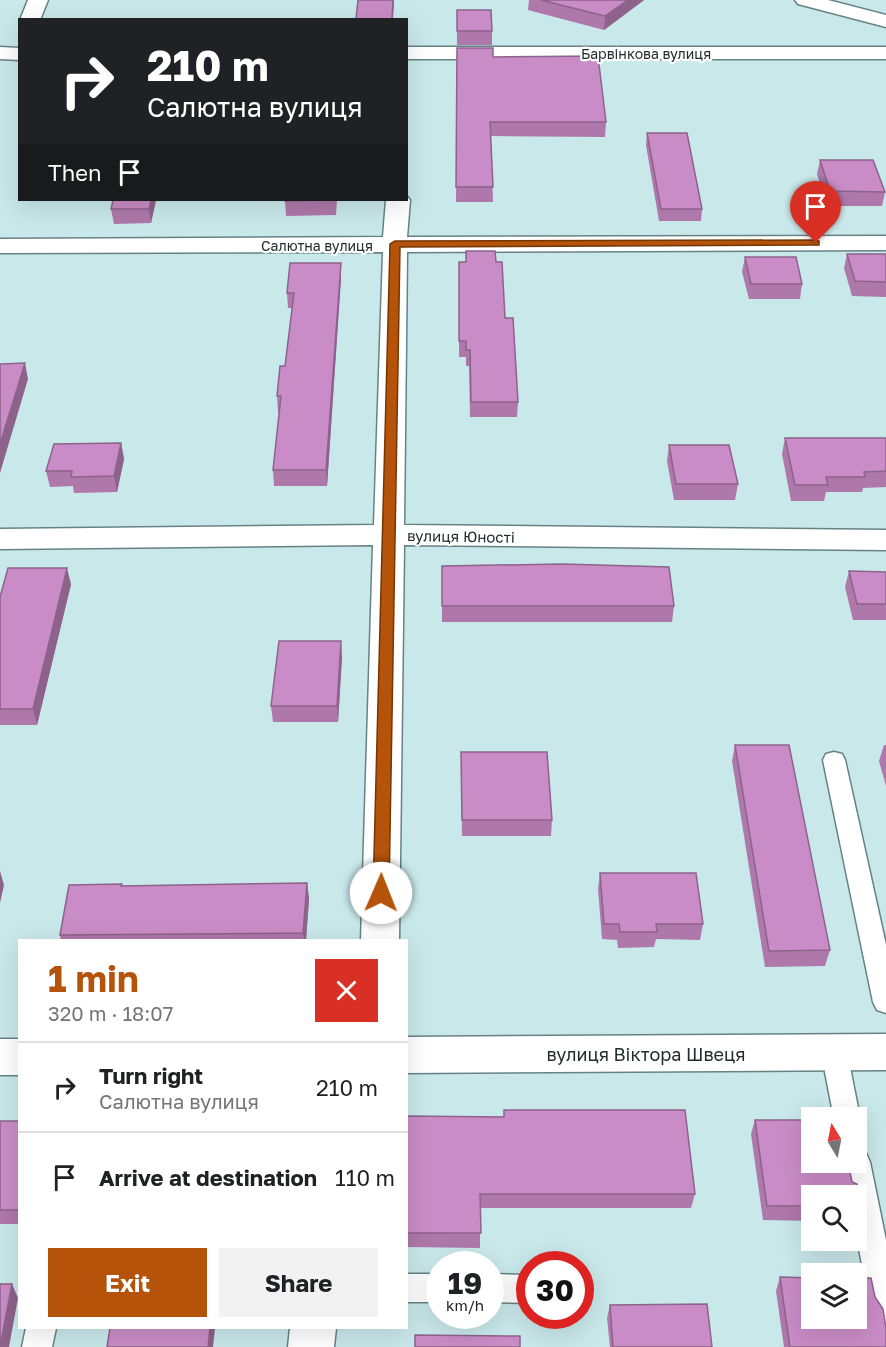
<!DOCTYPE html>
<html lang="en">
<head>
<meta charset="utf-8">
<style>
	:root { --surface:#fff; --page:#f2f2f2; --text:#202124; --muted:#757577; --line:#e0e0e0; --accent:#b45309 }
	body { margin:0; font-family:"Golos Text",sans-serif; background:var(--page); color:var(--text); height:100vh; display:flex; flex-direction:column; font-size:22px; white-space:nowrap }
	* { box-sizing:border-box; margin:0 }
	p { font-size:20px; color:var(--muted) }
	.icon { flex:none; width:33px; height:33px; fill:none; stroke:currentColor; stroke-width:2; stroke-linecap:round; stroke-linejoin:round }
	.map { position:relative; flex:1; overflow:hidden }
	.drawer { position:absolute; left:18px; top:939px; width:390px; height:390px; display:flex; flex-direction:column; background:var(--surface); border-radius:0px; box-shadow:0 6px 24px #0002 }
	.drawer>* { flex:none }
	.hud { position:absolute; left:18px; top:18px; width:390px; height:183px; border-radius:0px; box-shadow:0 6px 24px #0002; background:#202124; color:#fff; overflow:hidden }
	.needle { width:39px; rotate:350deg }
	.fabs { position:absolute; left:801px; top:1107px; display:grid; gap:12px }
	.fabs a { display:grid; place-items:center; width:66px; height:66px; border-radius:0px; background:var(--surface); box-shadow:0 6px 24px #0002; font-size:30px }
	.speed { position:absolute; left:426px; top:1251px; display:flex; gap:12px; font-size:30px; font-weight:700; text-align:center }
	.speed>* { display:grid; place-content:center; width:78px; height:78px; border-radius:50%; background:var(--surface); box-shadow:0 6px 24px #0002; line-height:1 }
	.speed small { font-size:15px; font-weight:400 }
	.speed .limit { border:9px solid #d22; background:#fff; color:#111 }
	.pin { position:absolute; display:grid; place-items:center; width:51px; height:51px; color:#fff; margin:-62px -26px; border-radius:50% 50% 50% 0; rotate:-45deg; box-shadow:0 0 6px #0007 }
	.pin .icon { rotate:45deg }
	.me { position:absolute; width:66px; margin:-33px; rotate:1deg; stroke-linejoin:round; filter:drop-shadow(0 0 4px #0008) }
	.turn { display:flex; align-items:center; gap:21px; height:126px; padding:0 30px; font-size:27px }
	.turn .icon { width:78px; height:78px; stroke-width:2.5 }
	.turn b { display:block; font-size:42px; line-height:51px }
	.then { display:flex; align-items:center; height:57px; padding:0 30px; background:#0003; gap:12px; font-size:22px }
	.round { display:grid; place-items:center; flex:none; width:63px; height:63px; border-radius:0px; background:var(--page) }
	.head { display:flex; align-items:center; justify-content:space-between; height:102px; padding:0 30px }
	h1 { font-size:36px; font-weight:700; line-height:45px; color:var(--accent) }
	.cta { display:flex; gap:12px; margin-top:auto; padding:12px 30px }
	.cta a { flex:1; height:69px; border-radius:0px; background:var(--accent); color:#fff; font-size:24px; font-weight:700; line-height:69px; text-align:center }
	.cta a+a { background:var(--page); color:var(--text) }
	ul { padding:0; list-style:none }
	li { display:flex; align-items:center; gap:18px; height:90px; padding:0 30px; border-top:2px solid var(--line) }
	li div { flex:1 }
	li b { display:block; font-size:22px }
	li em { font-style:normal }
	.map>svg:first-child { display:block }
</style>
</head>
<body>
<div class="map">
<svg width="886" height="1347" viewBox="0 0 886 1347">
	<rect width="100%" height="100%" fill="#c9e8ea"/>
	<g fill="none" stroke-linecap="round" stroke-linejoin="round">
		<g stroke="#668285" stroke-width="3">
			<g id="service">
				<polygon points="834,752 842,754 845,760 886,945 886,1013 877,1010 873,1002 823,760 826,754"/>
				<polygon points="834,1041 843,1044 847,1052 860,1118 856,1126 856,1118 834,1118 821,1052 825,1044"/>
				<polygon points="856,1150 866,1153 870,1162 886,1240 886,1324 876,1320 871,1310 856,1234 856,1196 849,1196 842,1162 856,1162"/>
				<rect x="406" y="1274" width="34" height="28"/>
				<polygon points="490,1274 530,1275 530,1303 490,1302"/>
				<polygon points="26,1328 56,1328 52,1347 22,1347"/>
			</g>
		</g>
		<g stroke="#668285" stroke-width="3">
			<g id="minor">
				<polygon points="28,0 48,0 40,20 20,20"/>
				<polygon points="795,0 828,0 886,15 886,27 798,4"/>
				<polygon points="0,47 20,48 20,60 0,59"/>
				<rect x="406" y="47" width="480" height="12"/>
				<polygon points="406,195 410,200 407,237 886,236 886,250 407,252 404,525 886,530 886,550 404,545 399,940 361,940 373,545 0,549 0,529 374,525 383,252 0,253 0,239 383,237 386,200 406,200"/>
				<polygon points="886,1034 886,1070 406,1073 406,1037"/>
				<rect x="0" y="1039" width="20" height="36"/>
				<polygon points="290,1328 336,1328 334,1347 288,1347"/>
			</g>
		</g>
		<use href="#service" fill="#fff" fill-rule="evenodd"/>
		<use href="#minor" fill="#fff" fill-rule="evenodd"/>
	</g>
	<g fill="#ae78aa">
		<polygon points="529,0 644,0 604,30 528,10"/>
		<polygon points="457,10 492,31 492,45 457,45"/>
		<polygon points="457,48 493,57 606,122 605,137 491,136 493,202 456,202"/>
		<polygon points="647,133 702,209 701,221 659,221 646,145"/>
		<polygon points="820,160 885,192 882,206 827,206 817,174"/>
		<polygon points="113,200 156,200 151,223 114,224 111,209"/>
		<polygon points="285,200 337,200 336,215 286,216"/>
		<polygon points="847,254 886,254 886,297 852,296 844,268"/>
		<polygon points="745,257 802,284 800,299 749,299 742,272"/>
		<polygon points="459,262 496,262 518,402 517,417 470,417 469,366 466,366 466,357 459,357"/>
		<polygon points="341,278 327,486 274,486 273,470 279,412 278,412 277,396 285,366 292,308 288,308 287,293"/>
		<polygon points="785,438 886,438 886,487 863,488 862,492 826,492 824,501 791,501 782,454"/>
		<polygon points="121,443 124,459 117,492 74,493 73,486 50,487 46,471"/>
		<polygon points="669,445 738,484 735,500 674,500 667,461"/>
		<polygon points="442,566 674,606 672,622 442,622"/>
		<polygon points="849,571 886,572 886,620 853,620 845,587"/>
		<polygon points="71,584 37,725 0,725 0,597"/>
		<polygon points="342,657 338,722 273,722 271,706"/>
		<polygon points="735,745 830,950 825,966 765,967 732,761"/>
		<polygon points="884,745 886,745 886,786 879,761"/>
		<polygon points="461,752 552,820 551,836 462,836"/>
		<polygon points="600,873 703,924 700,940 656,939 654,947 618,948 617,940 602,939 598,889"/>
		<polygon points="307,883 309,899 306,940 61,940 60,935 122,884 122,886"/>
		<polygon points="504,1110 695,1194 691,1208 480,1208 480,1248 406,1247 406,1116 504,1117"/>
		<polygon points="755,1120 812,1120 812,1162 848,1162 852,1182 857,1184 859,1207 856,1214 856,1196 812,1196 812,1221 763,1220 751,1134"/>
		<rect x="0" y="1121" width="20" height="103"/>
		<polygon points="780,1277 875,1297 886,1347 784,1347 776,1291"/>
		<polygon points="610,1305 712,1347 610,1347 607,1318"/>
	</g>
	<g fill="#8d628b">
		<polygon points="393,0 394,0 393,20 392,20"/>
		<polygon points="628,0 644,0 604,30 605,16"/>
		<polygon points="151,200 156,200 151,223 149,209"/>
		<polygon points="341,263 341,278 327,486 326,470"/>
		<polygon points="25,363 28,379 0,473 0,444"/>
		<polygon points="121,443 124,459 117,492 114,476"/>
		<polygon points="67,568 71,584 37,725 33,709"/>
		<polygon points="341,641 342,657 338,722 337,706"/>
		<polygon points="0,871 4,885 0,903"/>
		<polygon points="307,883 309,899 306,940 304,940 303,933"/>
		<polygon points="12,1284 18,1298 9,1347 0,1347"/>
		<polygon points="210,1328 215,1328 213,1347 208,1347"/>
	</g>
	<g fill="#ca8cc6" stroke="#8d628b" stroke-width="1.5">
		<polygon points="358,0 393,0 392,19 356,19"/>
		<polygon points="541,0 628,0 605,16"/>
		<polygon points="457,10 491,10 492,31 457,31"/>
		<polygon points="457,48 493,48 493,57 598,56 606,122 490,122 493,187 456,187"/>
		<polygon points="647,133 687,133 702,209 661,209"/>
		<polygon points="820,160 873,160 885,192 830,191"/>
		<polygon points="113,200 151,200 149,209 111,209"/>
		<polygon points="285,200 336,200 285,201"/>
		<polygon points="466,251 495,251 496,262 502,262 505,318 513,318 518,402 471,402 470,350 466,350 466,341 459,341 459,262 466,262"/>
		<polygon points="847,254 886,254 886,282 855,281"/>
		<polygon points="745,257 796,257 802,284 751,284"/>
		<polygon points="290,263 341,263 326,470 273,470 281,396 277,396 280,366 285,366 294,293 287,293"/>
		<polygon points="25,363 0,444 0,364"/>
		<polygon points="785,438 886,438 886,471 864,472 865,477 826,477 828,485 795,485"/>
		<polygon points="121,443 114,476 71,477 72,471 46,471 54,444"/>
		<polygon points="669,445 729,445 738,484 676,484"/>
		<polygon points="562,564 669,567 674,606 442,606 442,566"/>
		<polygon points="8,568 67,568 33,709 0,709 0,597"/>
		<polygon points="849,571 886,572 886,604 857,604"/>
		<polygon points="279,641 341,641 337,706 271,706"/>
		<polygon points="735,745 789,745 830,950 769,951"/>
		<polygon points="461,752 547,752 552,820 462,820"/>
		<polygon points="600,873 696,873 703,924 656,924 657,932 620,932 619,924 604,924"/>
		<polygon points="307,883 303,933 60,935 69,885 122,884 121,886"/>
		<polygon points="504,1110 685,1110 695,1194 480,1194 481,1233 406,1233 406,1116 504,1117"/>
		<polygon points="755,1120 812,1120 812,1162 848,1162 852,1182 857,1184 859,1207 856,1207 856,1196 812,1196 812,1206 767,1206"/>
		<rect x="0" y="1121" width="20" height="89"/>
		<polygon points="780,1277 812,1278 812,1318 856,1318 856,1278 871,1278 875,1297 883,1309 886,1328 886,1347 790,1347"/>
		<polygon points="0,1284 12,1284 0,1347"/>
		<polygon points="707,1304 712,1347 613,1347 610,1305"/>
		<polygon points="110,1328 210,1328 208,1347 107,1347"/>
		<polygon points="415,1335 520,1336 520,1347 415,1347"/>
	</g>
	<polygon fill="#b45309" stroke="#753606" stroke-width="1.5" points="816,240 819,241 819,245 400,247 389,893 386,897 381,899 375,897 373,893 390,244 395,241"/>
	<g text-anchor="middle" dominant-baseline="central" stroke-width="4.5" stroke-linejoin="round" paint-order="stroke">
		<g font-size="14" fill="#212d2e" stroke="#fff">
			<text x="646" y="53">Барвінкова вулиця</text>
			<text x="317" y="245">Салютна вулиця</text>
		</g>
		<g font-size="15" fill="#212d2e" stroke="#fff">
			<text transform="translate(461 536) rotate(1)">вулиця Юності</text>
		</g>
		<g font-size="18" fill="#212d2e" stroke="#fff">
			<text x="646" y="1054">вулиця Віктора Швеця</text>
		</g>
	</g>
</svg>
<div class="fabs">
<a><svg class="needle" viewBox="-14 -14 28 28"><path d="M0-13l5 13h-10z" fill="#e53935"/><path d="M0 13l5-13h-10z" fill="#757577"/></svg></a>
<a><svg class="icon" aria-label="search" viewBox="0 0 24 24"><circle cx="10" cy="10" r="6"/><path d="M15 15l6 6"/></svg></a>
<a><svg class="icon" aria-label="layers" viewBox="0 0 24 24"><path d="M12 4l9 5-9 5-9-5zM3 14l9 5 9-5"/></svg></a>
</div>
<div class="speed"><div>19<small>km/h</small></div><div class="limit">30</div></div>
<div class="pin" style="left:816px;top:243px;background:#d93025"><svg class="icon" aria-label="arrive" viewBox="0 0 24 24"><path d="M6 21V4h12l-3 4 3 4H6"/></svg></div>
<svg class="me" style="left:381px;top:893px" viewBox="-20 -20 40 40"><circle r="19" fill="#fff"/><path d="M0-13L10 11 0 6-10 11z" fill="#b45309"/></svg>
<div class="hud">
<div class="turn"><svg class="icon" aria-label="right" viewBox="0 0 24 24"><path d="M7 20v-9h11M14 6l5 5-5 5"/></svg><div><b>210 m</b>Салютна вулиця</div></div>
<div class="then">Then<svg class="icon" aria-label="arrive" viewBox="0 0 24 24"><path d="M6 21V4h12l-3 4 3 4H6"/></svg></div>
</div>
<section class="drawer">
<div class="head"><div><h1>1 min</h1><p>320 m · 18:07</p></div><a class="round" style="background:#d93025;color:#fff"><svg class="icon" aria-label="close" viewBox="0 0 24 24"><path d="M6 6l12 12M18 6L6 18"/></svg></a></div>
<ul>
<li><svg class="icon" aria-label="right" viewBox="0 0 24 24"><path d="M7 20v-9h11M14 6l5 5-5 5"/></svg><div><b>Turn right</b><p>Салютна вулиця</p></div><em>210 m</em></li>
<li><svg class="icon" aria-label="arrive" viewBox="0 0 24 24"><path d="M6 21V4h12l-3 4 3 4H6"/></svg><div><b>Arrive at destination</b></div><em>110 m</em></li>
</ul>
<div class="cta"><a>Exit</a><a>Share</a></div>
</section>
</div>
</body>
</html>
